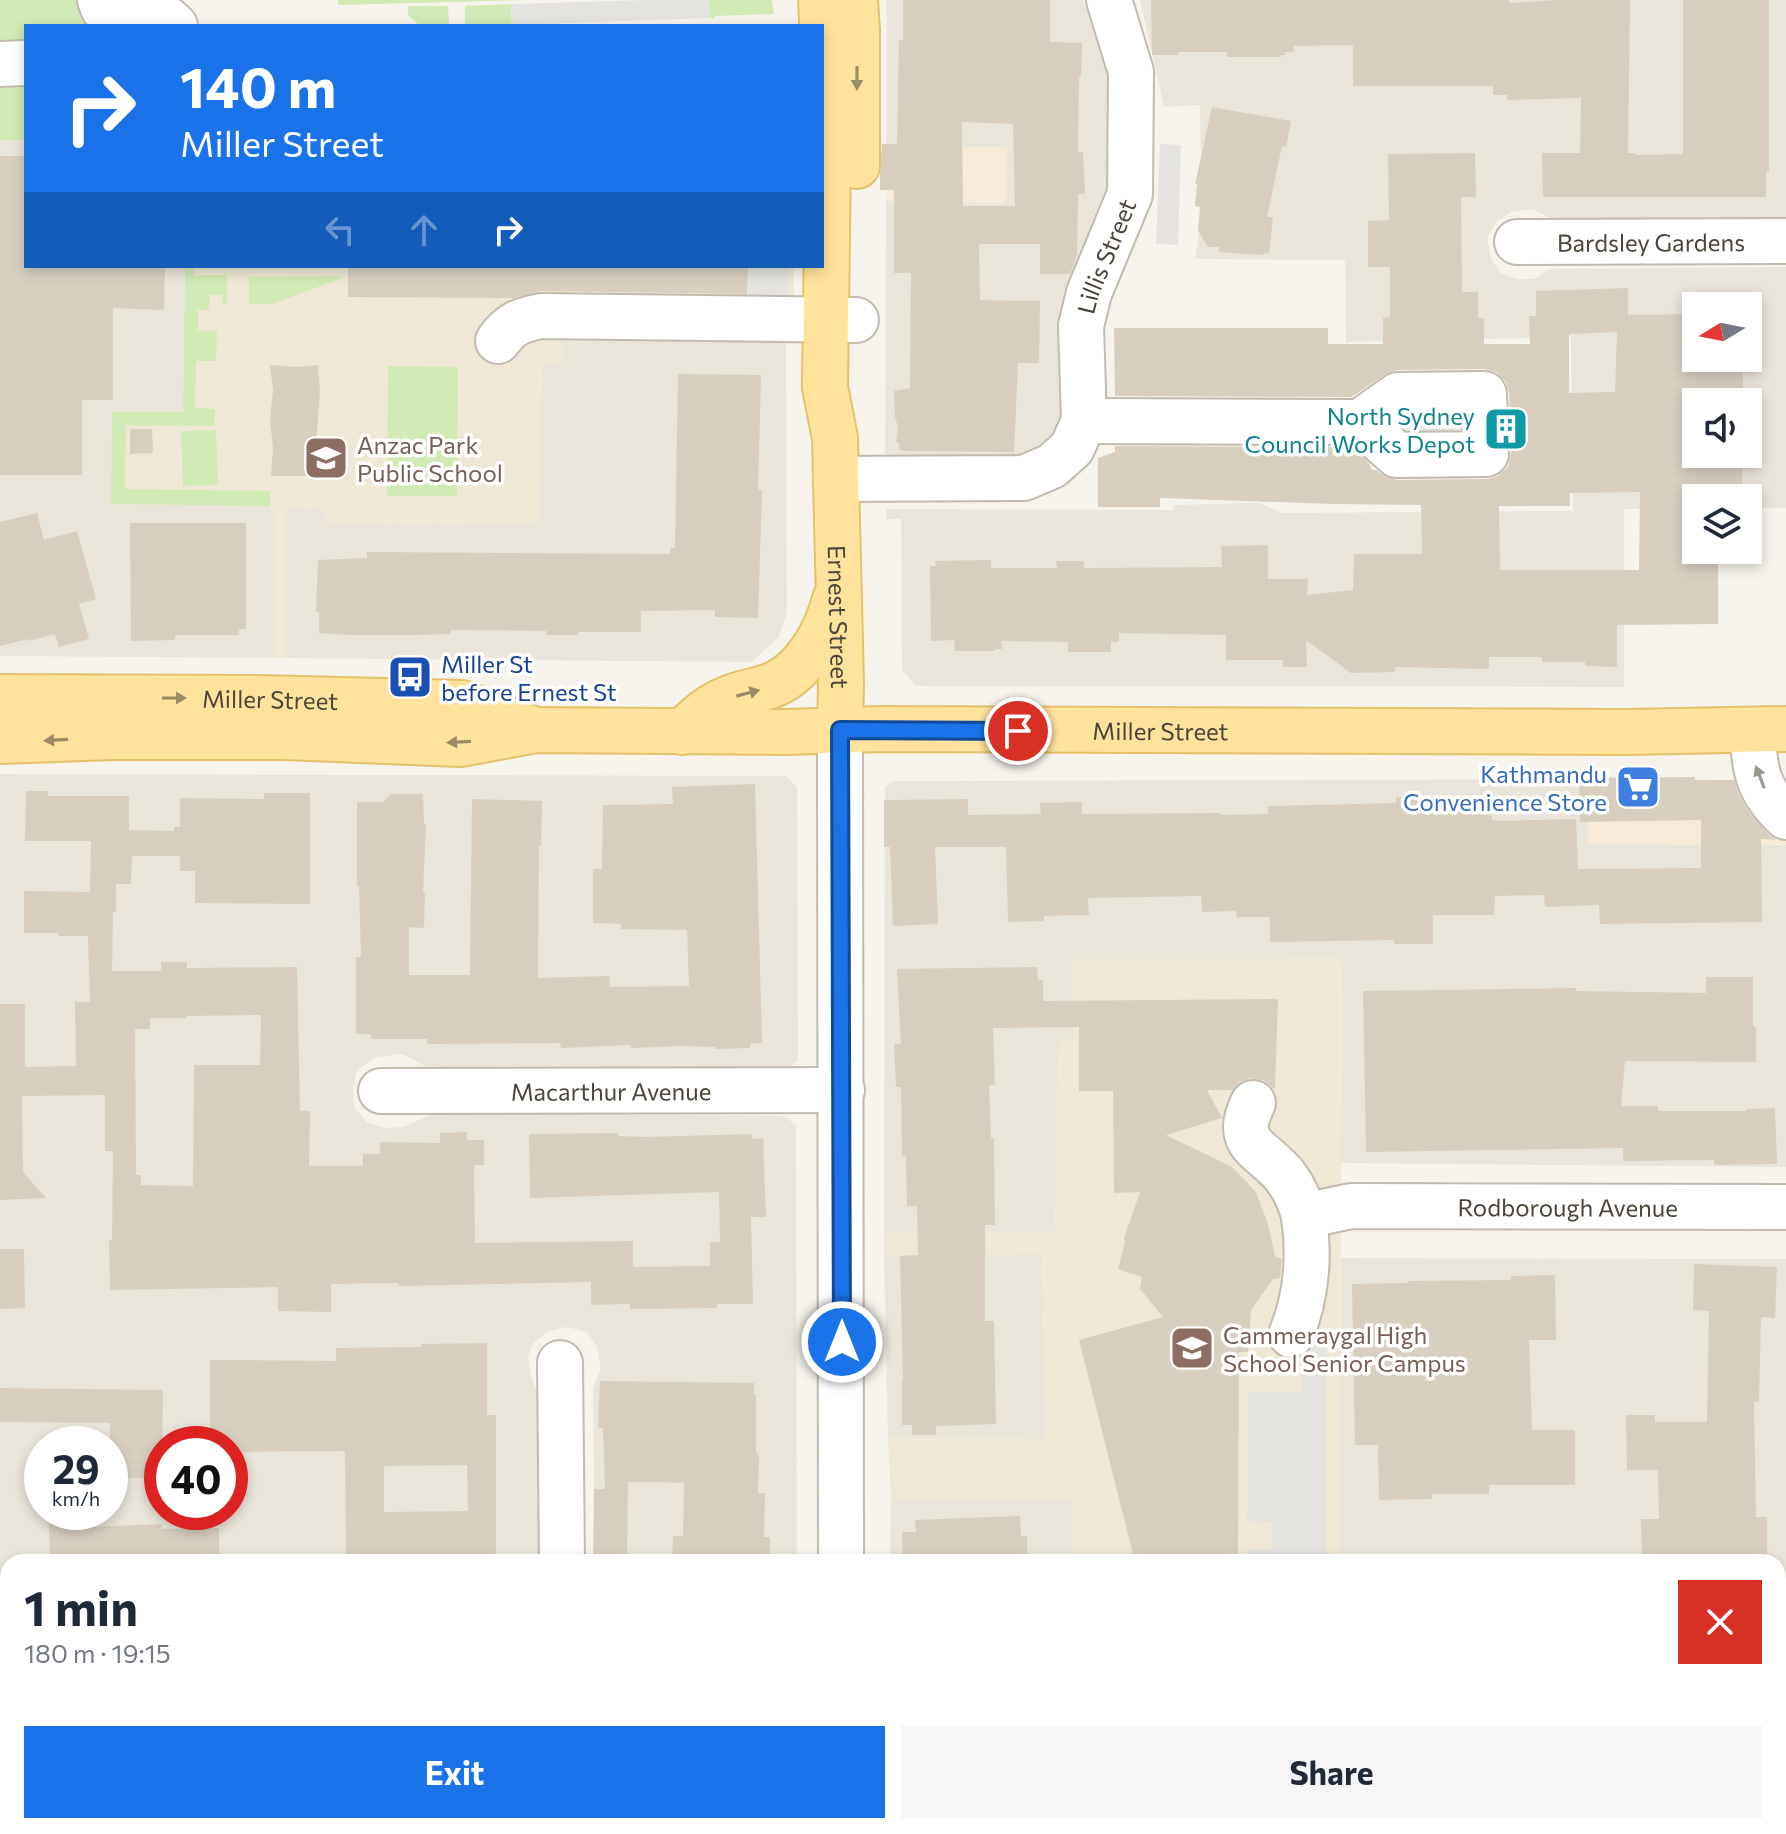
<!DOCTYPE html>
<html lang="en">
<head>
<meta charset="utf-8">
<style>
	:root { --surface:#fff; --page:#f6f6f7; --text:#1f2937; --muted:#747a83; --accent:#1a73e8 }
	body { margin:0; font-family:Commissioner,sans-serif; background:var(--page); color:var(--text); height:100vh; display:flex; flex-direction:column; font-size:30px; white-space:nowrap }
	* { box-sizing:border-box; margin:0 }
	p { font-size:26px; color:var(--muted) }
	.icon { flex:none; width:44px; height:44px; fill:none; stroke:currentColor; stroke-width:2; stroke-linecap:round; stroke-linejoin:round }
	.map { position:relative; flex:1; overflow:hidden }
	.side { position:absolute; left:0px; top:1554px; width:1786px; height:280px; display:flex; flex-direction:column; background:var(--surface); border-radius:24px 24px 0 0; box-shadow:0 4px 12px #0003 }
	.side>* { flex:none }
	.hud { position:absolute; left:24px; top:24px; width:800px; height:244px; border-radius:0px; box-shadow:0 4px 12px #0003; background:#1a73e8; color:#fff; overflow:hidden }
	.needle { width:52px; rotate:260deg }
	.fabs { position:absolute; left:1682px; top:292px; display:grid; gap:16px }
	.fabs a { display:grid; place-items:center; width:80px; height:80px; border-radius:0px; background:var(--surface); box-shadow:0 4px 12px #0003; font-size:40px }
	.speed { position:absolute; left:24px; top:1426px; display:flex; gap:16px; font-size:40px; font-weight:700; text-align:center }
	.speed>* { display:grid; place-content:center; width:104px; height:104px; border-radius:50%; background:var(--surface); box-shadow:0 4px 12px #0003; line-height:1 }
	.speed small { font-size:20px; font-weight:400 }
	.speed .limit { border:12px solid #d22; background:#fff; color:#111 }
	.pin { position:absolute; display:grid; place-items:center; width:68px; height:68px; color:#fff; margin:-34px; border:4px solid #fff; border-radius:50%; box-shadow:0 2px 8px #0007 }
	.me { position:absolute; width:88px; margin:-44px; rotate:0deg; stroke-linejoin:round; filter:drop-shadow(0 0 6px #0008) }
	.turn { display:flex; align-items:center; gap:28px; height:168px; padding:0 24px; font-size:36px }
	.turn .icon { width:104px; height:104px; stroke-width:2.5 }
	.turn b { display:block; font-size:56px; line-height:68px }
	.lanes { display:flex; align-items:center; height:76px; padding:0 24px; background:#0003; justify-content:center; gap:40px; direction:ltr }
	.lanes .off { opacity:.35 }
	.round { display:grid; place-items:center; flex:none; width:84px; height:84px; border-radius:0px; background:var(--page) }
	.head { display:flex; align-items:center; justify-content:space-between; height:136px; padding:0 24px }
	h1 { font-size:48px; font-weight:700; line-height:60px }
	.cta { display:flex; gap:16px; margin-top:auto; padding:16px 24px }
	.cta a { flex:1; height:92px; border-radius:0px; background:var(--accent); color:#fff; font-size:32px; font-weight:700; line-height:92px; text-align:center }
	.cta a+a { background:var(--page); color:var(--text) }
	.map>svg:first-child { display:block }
</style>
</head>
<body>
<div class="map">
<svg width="1786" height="1834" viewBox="0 0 1786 1834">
	<rect width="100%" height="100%" fill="#f6f3ec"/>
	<g fill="#eae5da" fill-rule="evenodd">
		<polygon points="887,0 1083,0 1111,68 1106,234 1063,436 1044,455 885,456 886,201 1006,203 1006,147 886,147"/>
		<path d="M1140,0h646v221l-227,1 -27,-13 -21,3 -14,9 -10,17 5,23 9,12 16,6h17l16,-10 236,-2v241h-38v-10h-52v10l-72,1v178l-708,-1 -14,-16 -1,-151h-15v-10l287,1 1,-5 86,-2 21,10 292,-2 -2,-174 -225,5 -1,-82 -150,-1 7,-43 -2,-111 -36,2zM1696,306h52v52h-52zM1696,402h52v52h-52z"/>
		<polygon points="0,140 26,140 26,266 185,266 183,413 274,509 274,658 0,656"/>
		<polygon points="794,336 786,343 787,612 779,637 751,662 286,658 285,508 325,509 327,525 538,524 542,365 562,339"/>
		<path d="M0,774l786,2 11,11 1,273 -13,12 -357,-4 -25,-14 -27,3 -19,13 -4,18 1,19 13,15 18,6 19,-1 30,-14 350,3 12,9 1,437h-202l-2,-174 8,-19 -4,-23 -10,-14 -20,-5 -18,4 -16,12 -5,14 3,19 7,19 3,167h-533v195h-8zM42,1444h68v68h-68zM162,1444h68v68h-68z"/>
		<polygon points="1589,779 1589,844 1786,845 1786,1167 1341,1163 1342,959 1073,959 1073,1039 1059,1041 1055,1232 884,1232 885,787 894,781"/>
		<polygon points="1042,1253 1046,1439 888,1438 884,1255"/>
		<polygon points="1341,1258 1786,1259 1786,1776 1778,1776 1778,1562 1339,1562"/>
		<polygon points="891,1500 1073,1500 1072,1562 890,1562"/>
	</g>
	<g fill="#f7ead8">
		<polygon points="886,147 1007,147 1006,203 886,201"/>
		<polygon points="1589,779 1786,780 1786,845 1588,844"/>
	</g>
	<g fill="#efe8d6">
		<polygon points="185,266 794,266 794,336 562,339 562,364 542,365 539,524 326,525 325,509 286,508 286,658 274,658 274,509 270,509 270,506 111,504 112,412 183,412"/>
		<polygon points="1342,958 1339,1562 1072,1562 1072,1500 891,1500 888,1438 1046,1439 1042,1254 884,1255 884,1232 1055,1232 1059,1040 1073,1038 1072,959"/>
	</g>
	<g fill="#d2eab5">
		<polygon points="0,0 90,0 123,26 26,26 26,41 0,44"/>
		<polygon points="338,0 531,0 338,5"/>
		<polygon points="708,0 772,0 774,14 715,16 715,18 709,18"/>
		<polygon points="511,4 512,25 465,26 465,6"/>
		<polygon points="408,6 448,6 449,26 420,26 408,15"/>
		<polygon points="26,87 26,140 0,140 0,88"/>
		<polygon points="185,266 193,266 194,275 227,275 227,305 223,305 222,295 210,295 209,310 198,310 198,330 217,331 216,361 196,361 195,408 215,409 214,426 126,425 125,489 270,491 270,506 111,504 112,412 183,412"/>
		<polygon points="340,276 340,279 272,304 249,304 249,277"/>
		<polygon points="388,366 458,367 457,496 387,496"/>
		<polygon points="216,430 218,485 183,486 181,431"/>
	</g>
	<g fill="#e5e3e0">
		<polygon points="648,0 708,0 709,18 512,25 511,4"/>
		<polygon points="1160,144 1181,145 1178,245 1156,244"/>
		<polygon points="748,266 789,266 788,333 747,333"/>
		<polygon points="1401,408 1464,409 1464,447 1400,446 1375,420 1400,421"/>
		<polygon points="1303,1334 1326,1334 1326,1562 1246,1562 1246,1550 1272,1549 1272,1522 1247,1521 1248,1392 1302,1392"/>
	</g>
	<g fill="#d8cfc1" fill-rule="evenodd">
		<path d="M903,0h147v42l32,1 -1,34h-2l-1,75h5l2,42h-7l-1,62 -7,18h-30v-30h-61l1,56 60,1 -1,62h-21l-4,89 -109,-1 -6,-1v-6l-3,-3 2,-14 -3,-10 -1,-26 16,-3 1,-115h-17v-83h-14v-17l2,-29h15l2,-104h4zM962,122l51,2 2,82h-52z"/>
		<polygon points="1151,0 1508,0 1511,3 1558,0 1630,0 1628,153 1636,153 1636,155 1683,154 1683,0 1769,0 1769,172 1766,172 1766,197 1543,197 1542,153 1580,153 1581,98 1507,100 1507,95 1493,95 1493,86 1353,86 1353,45 1293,46 1294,52 1285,52 1285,55 1281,55 1281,57 1227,57 1227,52 1178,52 1178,55 1152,55"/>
		<polygon points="1212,107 1291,121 1286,147 1282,146 1267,217 1273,217 1269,254 1264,253 1264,255 1219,252 1219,247 1208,247 1198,231 1200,207 1195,206 1197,184 1195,184"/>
		<path d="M1475,153l1,44h-15l1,95h16v26h6v26h46l-1,-28h7v-25l92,-3v27l68,-1v44h47v44h-47v52h47l-1,39 -46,1v56h22v74l-101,1v42l-32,-1v-4h-43v-5h-53v12l-94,-2v5l-44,1 -45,-33 1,27h-24v-7h-57v-25l-107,-2v9h-8v10h-43v-10l-67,-1 1,8h-7v2h-40l-1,-11 -23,1 -1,-75h6l-1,-5 56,-1v8h66l-1,-7h28v7l138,-1 -1,-21 47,-1v34h40l-1,16 46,-5 1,-36h68l-1,-49 -88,-1 -173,-6v9h-62v-49l17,-6v-6l225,1v4l17,1 12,11 3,7h4l5,4 15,6 91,-1 11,-3 10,-9 3,-14 -2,-61 -3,-10 -9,-9 -13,-4 -87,1 -13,5 -32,22 -237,-1 -1,-68h214v16h55v-26l7,-1v-50h-22v-46l21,-1 -1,-66zM1617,332l-2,60 -46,1v-59zM1640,492l-1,78h-139l-1,-64h71v-13z"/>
		<polygon points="0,156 26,156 26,266 165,266 164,310 113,308 113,400 82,400 82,475 0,475"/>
		<polygon points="348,266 748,266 747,294 541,291 513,298 348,297"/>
		<polygon points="270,365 296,367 318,365 320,391 314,476 271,476 273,448 270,420 273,391"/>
		<polygon points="678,374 761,375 758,491 762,490 758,618 715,617 715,610 641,611 641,632 578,632 578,635 546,635 546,631 451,630 451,634 414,635 349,635 319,633 319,612 316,612 318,560 367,558 367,552 670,554 670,548 675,548"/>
		<polygon points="130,429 152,429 153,453 130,454"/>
		<polygon points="37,513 44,540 77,531 96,599 79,604 89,639 59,647 55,634 29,641 28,639 0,646 0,522"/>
		<polygon points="130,523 246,523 246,629 239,629 239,635 175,635 175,640 131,641"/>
		<polygon points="1695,777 1695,780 1734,780 1740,797 1749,812 1768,834 1776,840 1761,839 1762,922 1600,924 1599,905 1545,907 1544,895 1495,896 1494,915 1433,915 1433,944 1394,944 1394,940 1270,942 1270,917 1237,917 1236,911 1202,912 1201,896 1088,898 1089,915 1044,916 1044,921 1008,922 1006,847 935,847 938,924 893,926 890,847 884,847 884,800 968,799 968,815 1041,814 1040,803 1082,802 1082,814 1220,813 1220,815 1268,814 1268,806 1396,803 1396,797 1436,798 1436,812 1492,812 1492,820 1498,821 1576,819 1578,869 1701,868 1701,820 1580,822 1579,778"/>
		<polygon points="755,784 762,1043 750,1044 750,1048 715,1049 715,1047 680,1046 631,1048 631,1045 561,1048 560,1043 427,1044 427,1039 371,1039 371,1034 356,1034 356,957 361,957 359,886 357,886 357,802 383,802 391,794 423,794 424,824 426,824 423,893 425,893 424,928 409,927 409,975 470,975 472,799 542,801 541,846 539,846 538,978 609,976 610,987 689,986 687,930 621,929 621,924 593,923 593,869 602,869 603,805 673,804 672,787"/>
		<path d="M26,791h22v5h81v34l45,1v-4h6v-29l84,1v-6h46v111l-115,-1v-32h-15v-15h-48l-1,28h-15v28h-3l-1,59h49v-9h26v6l110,-1 3,144h10l-1,55h54v-12h17v-12l60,1v-10l27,-1v8h17v25h-10l1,78 158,-2v26l77,-1v-24h10l-1,-50 -189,6 -1,-64 89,-1v3l28,1 105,-3 1,5 11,-1 3,79h-15l2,87h-36v4l-87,1v-5l-39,1v-23l-193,4v-3l-67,1v28l-53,-1v-24l-168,3 -1,-50h3l1,-89h-8v-56l-83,1 1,76 23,26 -46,2v-196h25v63l51,-1 -1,-64h15l-2,-66h-30v-3h-34v-42l66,1 1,-51h-66zM261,1015l-1,50h-66l-1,121 -52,-1v-10h-5l-1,-146h15v-11h37v-2z"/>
		<polygon points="1037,967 1038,980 1043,980 1043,1001 1278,999 1275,1089 1263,1080 1250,1078 1238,1083 1233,1090 1207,1090 1222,1118 1166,1135 1232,1167 1256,1192 1268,1224 1275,1256 1282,1259 1280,1278 1273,1279 1251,1310 1248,1352 1239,1352 1238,1562 1135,1562 1079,1340 1163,1317 1140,1289 1142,1277 1118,1269 1125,1242 1124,1238 1140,1192 1114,1193 1113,1091 1079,1091 1079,1027 993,1028 995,1085 989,1085 991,1138 994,1138 995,1225 985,1225 985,1321 994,1321 996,1424 936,1426 936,1435 912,1435 912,1425 902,1425 902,1380 903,1380 900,1256 918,1255 917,1206 907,1206 906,1156 902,1156 901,1087 896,1087 894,1044 901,1044 897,969"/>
		<polygon points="1706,977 1753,977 1753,1027 1756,1027 1756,1062 1625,1061 1621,1106 1658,1106 1658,1111 1746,1111 1746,1109 1775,1108 1777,1164 1714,1165 1714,1160 1623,1161 1623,1148 1366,1152 1363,991 1576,988 1576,991 1706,993"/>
		<polygon points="0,1249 24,1249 25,1308 0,1309"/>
		<polygon points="1694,1264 1777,1267 1775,1318 1761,1317 1759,1402 1754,1402 1756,1517 1767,1517 1767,1562 1642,1562 1641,1519 1659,1519 1658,1470 1627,1470 1626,1415 1655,1415 1655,1422 1707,1422 1709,1311 1693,1310"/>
		<polygon points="1555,1275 1556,1340 1529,1340 1532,1430 1575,1430 1575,1485 1489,1485 1489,1494 1432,1494 1432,1499 1379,1500 1378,1445 1355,1445 1352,1284 1408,1283 1408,1281 1511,1280 1511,1276"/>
		<path d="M487,1343v72h9v147h-150l-1,-111 -115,1v-8h-20v-84l126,1v-13l85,-1v-3zM467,1465l1,46 -84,1v-46z"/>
		<polygon points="600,1381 754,1383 754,1394 756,1394 756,1451 759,1457 758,1493 765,1493 764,1537 770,1537 770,1562 672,1562 673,1536 683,1536 684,1483 652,1482 628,1482 627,1562 593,1561 594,1489 605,1489 603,1428 598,1428"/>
		<polygon points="0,1388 163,1390 162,1478 110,1478 110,1423 0,1422"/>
		<polygon points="1020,1516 1021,1536 1027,1536 1027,1562 903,1562 902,1532 916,1532 915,1520"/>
		<polygon points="88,1522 88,1527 162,1524 162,1529 219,1528 219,1562 50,1562 49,1524"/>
	</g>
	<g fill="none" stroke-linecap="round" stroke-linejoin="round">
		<g stroke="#c2bbae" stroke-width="48">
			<g id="minor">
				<polyline points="100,0 103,8 166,18 175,26"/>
				<polyline points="0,64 26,63"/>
				<path id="s1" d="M1517,242l269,-1"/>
				<path d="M498,341c13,-18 23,-21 43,-25l315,4"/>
				<polyline points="1084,421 1360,422 1398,395 1484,394 1486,454 1397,455 1360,422"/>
				<path id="s2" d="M836,479l188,-1 28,-12 20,-18 12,-27 -3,-95 8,-33 41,-99 1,-122 -22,-72"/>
				<polyline points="840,730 841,1562"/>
				<path d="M1752,730c3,39 4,59 34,87"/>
				<path id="s3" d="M381,1091l461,-1"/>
				<path d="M1253,1103c-21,42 9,45 32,73 10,13 15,25 19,40"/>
				<path id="s4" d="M1291,1335c16,-39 19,-77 13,-119l47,-10 435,1"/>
				<polyline points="560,1363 562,1562"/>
				<polyline points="0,1801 8,1801"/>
				<polyline points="1778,1818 1786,1818"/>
				<polyline points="840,1826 840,1834"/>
				<polyline points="1101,1826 1101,1834"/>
				<polyline points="1337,1826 1337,1834"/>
				<polyline points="72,1834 72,1826"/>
				<polyline points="400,1834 400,1826"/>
				<polyline points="622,1834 622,1826"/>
				<polyline points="1591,1834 1592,1826"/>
			</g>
		</g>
		<g stroke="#e6c16a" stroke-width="48">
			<g id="major">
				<path id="s5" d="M821,0l7,156 -3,231 10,51 6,246 -1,46"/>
				<polyline points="855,0 857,31 857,166"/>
				<path id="s6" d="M0,697l258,1 205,5 73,27"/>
				<path d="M682,732c14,-13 27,-26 45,-33 15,-7 33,-8 48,-15 31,-14 52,-53 60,-85"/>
				<path id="s7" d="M0,741l113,-4h171l177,7 75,-14 249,2 95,-3 745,3 161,-3"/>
			</g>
		</g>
		<use href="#minor" stroke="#fff" stroke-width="44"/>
		<use href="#major" stroke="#ffe39c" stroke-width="44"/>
	</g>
	<defs><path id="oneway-solid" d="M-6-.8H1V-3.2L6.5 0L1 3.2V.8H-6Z" transform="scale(2)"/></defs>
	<g fill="#9c8c66">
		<use href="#oneway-solid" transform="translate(857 78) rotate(90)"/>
		<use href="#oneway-solid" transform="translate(748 693) rotate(-15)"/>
		<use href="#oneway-solid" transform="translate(174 698)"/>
		<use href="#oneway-solid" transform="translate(56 740) rotate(177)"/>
		<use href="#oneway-solid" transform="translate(459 742) rotate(177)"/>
	</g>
	<use fill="#9c9892" href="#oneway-solid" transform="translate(1760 777) rotate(-111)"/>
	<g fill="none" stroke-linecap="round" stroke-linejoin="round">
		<g stroke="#114b97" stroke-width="20">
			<polyline id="route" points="842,1342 840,730 1018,731"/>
		</g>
		<use href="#route" stroke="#1a73e8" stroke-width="14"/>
	</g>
	<defs>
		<g id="building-square" transform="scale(2.3)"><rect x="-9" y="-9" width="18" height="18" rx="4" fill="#0f9aa8" stroke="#fff"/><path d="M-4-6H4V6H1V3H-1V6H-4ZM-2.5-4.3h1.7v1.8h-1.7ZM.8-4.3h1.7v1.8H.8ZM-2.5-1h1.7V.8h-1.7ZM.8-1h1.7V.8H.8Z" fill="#fff"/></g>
		<g id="school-square" transform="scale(2.3)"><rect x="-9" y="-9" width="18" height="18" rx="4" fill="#8d6e63" stroke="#fff"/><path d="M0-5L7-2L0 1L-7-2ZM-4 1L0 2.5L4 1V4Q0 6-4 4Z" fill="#fff"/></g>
		<g id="bus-square" transform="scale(2.3)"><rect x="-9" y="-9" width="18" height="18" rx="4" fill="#1a4fb4" stroke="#fff"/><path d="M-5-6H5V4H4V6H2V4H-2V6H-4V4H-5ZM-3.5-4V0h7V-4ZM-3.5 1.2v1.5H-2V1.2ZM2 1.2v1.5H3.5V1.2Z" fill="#fff"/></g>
		<g id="supermarket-square" transform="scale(2.3)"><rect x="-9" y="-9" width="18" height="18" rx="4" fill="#3f7fe0" stroke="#fff"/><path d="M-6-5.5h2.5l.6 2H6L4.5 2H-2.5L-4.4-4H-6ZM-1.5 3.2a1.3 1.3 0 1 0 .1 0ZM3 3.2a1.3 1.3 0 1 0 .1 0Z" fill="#fff"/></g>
	</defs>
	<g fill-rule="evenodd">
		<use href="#building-square" x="1506" y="429"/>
		<use href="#school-square" x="326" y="458"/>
		<use href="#bus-square" x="410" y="677"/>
		<use href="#supermarket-square" x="1638" y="787"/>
		<use href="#school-square" x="1192" y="1348"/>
	</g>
	<g text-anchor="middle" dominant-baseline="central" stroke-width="7" stroke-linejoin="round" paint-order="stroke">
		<g font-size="24" fill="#4b4439" stroke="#fff">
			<text stroke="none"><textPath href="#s1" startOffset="134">Bardsley Gardens</textPath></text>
			<text stroke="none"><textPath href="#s2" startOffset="444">Lillis Street</textPath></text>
			<text stroke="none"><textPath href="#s5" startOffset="618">Ernest Street</textPath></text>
			<text stroke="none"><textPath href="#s6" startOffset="270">Miller Street</textPath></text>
			<text stroke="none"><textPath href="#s7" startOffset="1162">Miller Street</textPath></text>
			<text stroke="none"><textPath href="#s3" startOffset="230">Macarthur Avenue</textPath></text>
			<text stroke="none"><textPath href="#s4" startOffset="386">Rodborough Avenue</textPath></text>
		</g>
		<g font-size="24" fill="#0d838f" stroke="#fff" text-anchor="end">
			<text x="1475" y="415">North Sydney<tspan x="1475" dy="28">Council Works Depot</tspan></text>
		</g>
		<g font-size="24" fill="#785e54" stroke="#fff" text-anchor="start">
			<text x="357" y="444">Anzac Park<tspan x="357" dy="28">Public School</tspan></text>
			<text x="1223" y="1334">Cammeraygal High<tspan x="1223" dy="28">School Senior Campus</tspan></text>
		</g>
		<g font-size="24" fill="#164399" stroke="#fff" text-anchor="start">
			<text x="441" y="663">Miller St<tspan x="441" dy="28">before Ernest St</tspan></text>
		</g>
		<g font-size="24" fill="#366cbe" stroke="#fff" text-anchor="end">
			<text x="1607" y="773">Kathmandu<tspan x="1607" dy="28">Convenience Store</tspan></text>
		</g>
	</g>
</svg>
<div class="fabs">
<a><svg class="needle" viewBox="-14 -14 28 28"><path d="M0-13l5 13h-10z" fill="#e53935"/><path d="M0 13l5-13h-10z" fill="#747a83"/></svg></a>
<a><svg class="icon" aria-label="sound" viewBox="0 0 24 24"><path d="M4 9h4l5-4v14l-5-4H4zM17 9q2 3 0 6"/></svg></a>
<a><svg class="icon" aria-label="layers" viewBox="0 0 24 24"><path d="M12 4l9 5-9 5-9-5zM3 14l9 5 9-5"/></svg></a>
</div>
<div class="speed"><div>29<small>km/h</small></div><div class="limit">40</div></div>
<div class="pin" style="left:1018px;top:731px;background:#d93025"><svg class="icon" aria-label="arrive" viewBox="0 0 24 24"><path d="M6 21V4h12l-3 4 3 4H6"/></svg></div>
<svg class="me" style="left:842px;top:1342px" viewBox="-20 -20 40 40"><circle r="17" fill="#1a73e8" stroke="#fff" stroke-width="3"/><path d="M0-11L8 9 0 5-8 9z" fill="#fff"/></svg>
<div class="hud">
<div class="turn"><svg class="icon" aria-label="right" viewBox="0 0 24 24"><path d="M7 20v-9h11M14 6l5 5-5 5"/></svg><div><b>140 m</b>Miller Street</div></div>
<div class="lanes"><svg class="icon off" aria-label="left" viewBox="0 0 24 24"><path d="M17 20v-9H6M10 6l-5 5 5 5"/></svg><svg class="icon off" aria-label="ahead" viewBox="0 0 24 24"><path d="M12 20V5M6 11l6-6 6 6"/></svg><svg class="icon" aria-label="right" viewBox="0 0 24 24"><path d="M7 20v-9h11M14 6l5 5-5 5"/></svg></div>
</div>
<section class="side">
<div class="head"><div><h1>1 min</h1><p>180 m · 19:15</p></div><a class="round" style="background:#d93025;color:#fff"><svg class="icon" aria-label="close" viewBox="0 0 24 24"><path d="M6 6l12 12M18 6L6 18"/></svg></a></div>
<div class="cta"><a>Exit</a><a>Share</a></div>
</section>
</div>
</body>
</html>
